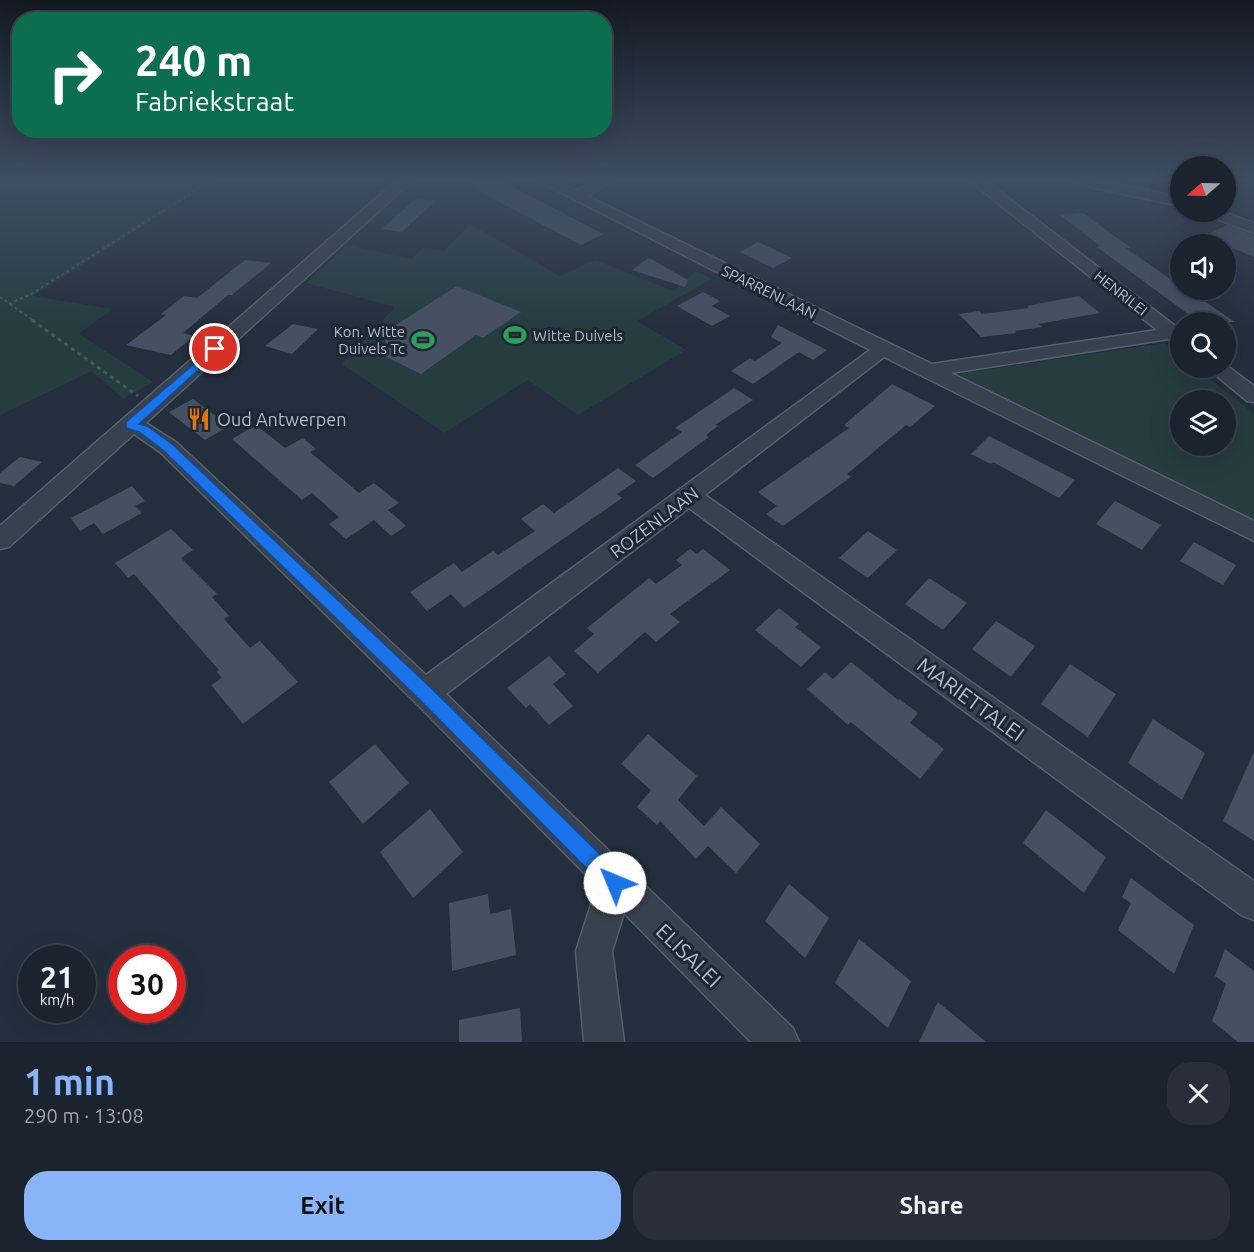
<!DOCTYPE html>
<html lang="en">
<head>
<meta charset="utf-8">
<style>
	:root { --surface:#1b232e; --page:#282f3a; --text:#f1f3f6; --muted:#a0a4aa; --line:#39404a; --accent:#8ab4f8 }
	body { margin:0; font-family:Ubuntu,sans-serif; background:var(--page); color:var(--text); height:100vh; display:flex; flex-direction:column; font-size:22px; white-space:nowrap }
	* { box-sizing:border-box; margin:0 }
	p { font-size:20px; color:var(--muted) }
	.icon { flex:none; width:33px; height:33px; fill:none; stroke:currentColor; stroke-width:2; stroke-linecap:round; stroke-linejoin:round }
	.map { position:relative; height:1042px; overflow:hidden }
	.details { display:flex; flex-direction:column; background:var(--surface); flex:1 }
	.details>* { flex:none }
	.guide { position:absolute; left:12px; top:12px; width:600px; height:126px; border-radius:24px; box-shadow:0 6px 24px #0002,0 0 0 2px var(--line); background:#0b6e4f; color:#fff; overflow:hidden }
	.needle { width:39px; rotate:250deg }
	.fabs { position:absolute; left:1170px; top:156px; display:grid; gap:12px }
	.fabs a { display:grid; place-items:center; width:66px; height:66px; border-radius:50%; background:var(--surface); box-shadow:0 6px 24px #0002,0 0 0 2px var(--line); font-size:30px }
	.speed { position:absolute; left:18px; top:945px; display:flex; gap:12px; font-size:30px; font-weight:700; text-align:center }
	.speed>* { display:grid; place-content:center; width:78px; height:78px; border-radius:50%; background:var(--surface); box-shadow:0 6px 24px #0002,0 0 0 2px var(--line); line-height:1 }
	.speed small { font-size:15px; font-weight:400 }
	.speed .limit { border:9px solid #d22; background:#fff; color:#111 }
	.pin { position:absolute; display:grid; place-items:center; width:51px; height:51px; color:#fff; margin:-26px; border:3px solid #fff; border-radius:50%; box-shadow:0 2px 6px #0007 }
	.me { position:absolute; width:66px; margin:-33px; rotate:315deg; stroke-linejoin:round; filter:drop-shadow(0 0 4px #0008) }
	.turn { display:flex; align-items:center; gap:21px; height:126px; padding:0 24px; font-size:27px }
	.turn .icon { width:78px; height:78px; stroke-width:2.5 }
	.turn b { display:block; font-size:42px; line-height:51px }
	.round { display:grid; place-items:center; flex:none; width:63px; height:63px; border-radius:24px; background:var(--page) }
	.headline { display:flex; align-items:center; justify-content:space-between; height:102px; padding:0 24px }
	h1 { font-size:36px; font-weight:700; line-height:45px; color:var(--accent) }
	.cta { display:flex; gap:12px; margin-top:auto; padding:12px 24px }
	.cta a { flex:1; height:69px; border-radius:24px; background:var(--accent); color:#111; font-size:24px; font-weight:700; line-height:69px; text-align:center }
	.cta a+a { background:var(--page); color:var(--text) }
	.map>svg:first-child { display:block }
</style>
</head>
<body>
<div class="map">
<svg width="1254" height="1042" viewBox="0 0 1254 1042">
	<rect width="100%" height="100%" fill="#242f3e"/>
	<g fill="#263c3f" fill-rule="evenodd">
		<polygon points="0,181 215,181 33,296 112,309 79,334 153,382 123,399 92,371 0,415"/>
		<polygon points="470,224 560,276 595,260 674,291 696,271 712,279 637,321 686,350 578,415 528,380 444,433 342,364 395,307 306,283 348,245 411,259 424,247 444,251"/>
		<path d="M1165,343l15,12v13h16l58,46v111l-296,-148 6,-4zM1180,400h46v46h-46z"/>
	</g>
	<g fill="#455162">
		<polygon points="469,181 502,181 603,234 581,245 477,190 481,189"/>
		<polygon points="415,199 435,201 402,232 382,229"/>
		<polygon points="1083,213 1131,248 1126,248 1180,286 1180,290 1188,290 1235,322 1199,322 1097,247 1100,246 1060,215"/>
		<polygon points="1227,225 1254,235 1254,257 1204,236"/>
		<polygon points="758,242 792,258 773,268 740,252"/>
		<polygon points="649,258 688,280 685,287 632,270"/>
		<polygon points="245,260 271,263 232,295 228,295 183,333 194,336 171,355 126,345 166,315 161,314 184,296 197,298"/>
		<polygon points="457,286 521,312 483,338 476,335 421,374 382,355 388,330"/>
		<polygon points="703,292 720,301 712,306 730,316 712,326 677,306"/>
		<polygon points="1079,296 1100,313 1038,324 1043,327 1015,331 1016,333 981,337 959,314 979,311 982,314 1029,308 1027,306"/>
		<polygon points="293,324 318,329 292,354 265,346"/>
		<polygon points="778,325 827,350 813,360 799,352 753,384 731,371 750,358 755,361 782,343 771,337"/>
		<polygon points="892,384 935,406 910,427 906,425 847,474 851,477 783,526 766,514 777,506 758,492 849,428 844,425"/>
		<polygon points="734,388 753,400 715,425 718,426 706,435 709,437 653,478 635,465 682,432 675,428"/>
		<polygon points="193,399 229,426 205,440 169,412"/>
		<polygon points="256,425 285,448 303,438 316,449 310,452 359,493 374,483 399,503 388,510 406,526 391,536 374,520 346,539 329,524 339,517 312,493 302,500 232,439"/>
		<polygon points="989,436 1036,460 1075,480 1059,498 993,462 991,464 971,454"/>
		<polygon points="20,457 42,462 14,486 0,483 0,473"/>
		<polygon points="618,468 636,481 617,494 622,498 464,608 451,594 427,611 410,592 454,563 462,572 493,551 498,555 535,531 521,519 543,504 554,513"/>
		<polygon points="132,486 145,501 135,506 142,513 103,534 94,523 80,531 71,518"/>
		<polygon points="1115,501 1161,525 1142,550 1096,524"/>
		<polygon points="171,529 193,550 181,558 217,594 212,597 229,616 224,619 250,648 260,641 298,682 243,724 211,685 222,678 217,672 219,670 134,574 128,578 115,563"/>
		<polygon points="868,531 897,550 868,578 839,558"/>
		<polygon points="1194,542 1236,565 1223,585 1180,561"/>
		<polygon points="690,549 697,554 703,549 730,570 670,614 680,622 656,642 645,632 598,673 574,651 594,634 587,628 649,578 656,584 682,565 676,560"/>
		<polygon points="929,578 967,603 943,630 905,604"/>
		<polygon points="779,608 799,624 795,627 821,647 801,667 755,630"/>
		<polygon points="996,621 1035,646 1011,677 972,649"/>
		<polygon points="549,656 566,674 553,684 573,706 549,725 530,704 526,708 507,688"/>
		<polygon points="851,662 898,700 899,699 918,713 910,723 944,749 920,779 851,722 848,725 807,689 825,672 833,679"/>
		<polygon points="1070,664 1116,694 1088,737 1041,704"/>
		<polygon points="1153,719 1205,753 1182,800 1128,763"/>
		<polygon points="648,734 697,776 678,800 704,826 721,807 760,844 736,873 708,846 696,859 660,821 657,825 637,807 651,790 621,764"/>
		<polygon points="375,744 409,783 363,824 329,782"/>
		<polygon points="1254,752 1254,841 1223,821"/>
		<polygon points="430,809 463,852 413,898 380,852"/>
		<polygon points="1046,810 1106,857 1084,893 1023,843"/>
		<polygon points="1131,878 1194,925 1174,974 1118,930 1131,903 1122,897"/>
		<polygon points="789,884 829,918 805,958 765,921"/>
		<polygon points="488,894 490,914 511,909 516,955 452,971 449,903"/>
		<polygon points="859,939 911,981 888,1028 835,983"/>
		<polygon points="1225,949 1254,971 1254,1042 1238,1042 1212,1021 1226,984 1215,976"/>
		<polygon points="938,1002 986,1042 919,1042"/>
		<polygon points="520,1008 522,1042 459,1042 459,1020"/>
	</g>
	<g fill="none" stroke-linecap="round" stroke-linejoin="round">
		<g stroke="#565f6c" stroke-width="3">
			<g id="street">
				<polygon points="396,181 412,181 146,423 176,442 426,675 870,350 538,181 557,181 576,191 595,181 613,181 587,196 932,364 1157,330 970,181 986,181 1179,329 1180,345 1169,339 951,373 1254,521 1254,541 884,357 705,495 1254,881 1254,920 1241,915 689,508 446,694 793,1028 799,1042 751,1042 624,913 612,951 624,1042 584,1042 576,951 597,886 415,702 160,452 134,434 9,547 0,549 0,526"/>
				<path d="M1073,181c39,0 70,8 107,17v8l-100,-21z"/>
				<polygon points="1204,212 1223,212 1254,223 1254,233 1206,215"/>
				<polygon points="1226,365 1254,386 1254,402 1247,401 1207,368 1226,368"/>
			</g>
		</g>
		<g stroke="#44595c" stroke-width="2" stroke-dasharray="3 3" stroke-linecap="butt">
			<polyline points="0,297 34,321"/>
			<polyline points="9,304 33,293 210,181"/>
		</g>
		<polyline stroke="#44595c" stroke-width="3" stroke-dasharray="4 4" stroke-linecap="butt" points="32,320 138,396"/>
		<use href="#street" fill="#38414e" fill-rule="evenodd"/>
	</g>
	<linearGradient id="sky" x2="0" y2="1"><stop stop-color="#141a22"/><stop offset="0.55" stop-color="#3f4d63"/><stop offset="1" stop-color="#3f4d63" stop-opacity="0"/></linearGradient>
	<rect width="1254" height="327" fill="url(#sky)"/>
	<polygon fill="#1a73e8" stroke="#114b97" stroke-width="1.5" points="215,346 219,347 219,351 139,424 147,426 172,444 431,688 622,876 625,883 622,890 615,893 608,890 419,699 163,450 139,432 126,428 126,422"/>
	<defs>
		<g id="stadium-bare" transform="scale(1.8)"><path d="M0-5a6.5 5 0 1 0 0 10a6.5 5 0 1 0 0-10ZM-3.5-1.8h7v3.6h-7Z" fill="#2e9e5b" stroke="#1d2633" stroke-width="2.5" paint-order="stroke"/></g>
		<g id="restaurant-bare" transform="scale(1.8)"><path d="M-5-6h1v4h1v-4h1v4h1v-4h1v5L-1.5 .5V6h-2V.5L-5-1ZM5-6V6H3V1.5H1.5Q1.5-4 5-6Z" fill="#e8710a" stroke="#1d2633" stroke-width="2.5" paint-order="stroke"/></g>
	</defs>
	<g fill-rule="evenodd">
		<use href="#stadium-bare" x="515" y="335"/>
		<use href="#stadium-bare" x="423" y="340"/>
		<use href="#restaurant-bare" x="199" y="419"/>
	</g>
	<g text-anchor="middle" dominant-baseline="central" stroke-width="6" stroke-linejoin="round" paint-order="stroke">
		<g font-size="15" fill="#b4bcc9" stroke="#1d2633">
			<text transform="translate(769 292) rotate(26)">SPARRENLAAN</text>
			<text transform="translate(1121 293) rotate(38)">HENRILEI</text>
		</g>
		<g font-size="15" fill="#b4bcc9" stroke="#1d2633" text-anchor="end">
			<text x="405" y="331">Kon. Witte<tspan x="405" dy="17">Duivels Tc</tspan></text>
			<text x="533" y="335" text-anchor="start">Witte Duivels</text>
		</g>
		<g font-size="18" fill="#b4bcc9" stroke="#1d2633" text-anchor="start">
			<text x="217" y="419">Oud Antwerpen</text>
		</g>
		<g font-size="18" fill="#b4bcc9" stroke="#1d2633">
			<text transform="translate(654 522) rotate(-37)">ROZENLAAN</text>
		</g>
		<g font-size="21" fill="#b4bcc9" stroke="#1d2633">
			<text transform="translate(971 699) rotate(36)">MARIETTALEI</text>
			<text transform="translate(689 955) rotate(44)">ELISALEI</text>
		</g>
	</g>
</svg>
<div class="fabs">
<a><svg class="needle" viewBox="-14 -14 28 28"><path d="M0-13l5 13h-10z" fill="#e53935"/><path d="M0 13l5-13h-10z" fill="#a0a4aa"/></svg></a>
<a><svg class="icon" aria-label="sound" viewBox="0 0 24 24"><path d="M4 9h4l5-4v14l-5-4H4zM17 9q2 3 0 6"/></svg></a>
<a><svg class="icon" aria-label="search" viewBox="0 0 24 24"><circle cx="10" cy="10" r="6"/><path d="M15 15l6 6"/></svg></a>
<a><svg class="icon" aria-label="layers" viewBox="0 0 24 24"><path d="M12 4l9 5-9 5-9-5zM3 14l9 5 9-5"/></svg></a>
</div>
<div class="speed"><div>21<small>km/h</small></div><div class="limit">30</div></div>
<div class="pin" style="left:215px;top:349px;background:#d93025"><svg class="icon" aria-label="arrive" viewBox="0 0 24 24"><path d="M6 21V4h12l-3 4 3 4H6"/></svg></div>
<svg class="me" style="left:615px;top:883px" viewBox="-20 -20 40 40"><circle r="19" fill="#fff"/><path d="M0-13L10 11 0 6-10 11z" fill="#1a73e8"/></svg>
<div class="guide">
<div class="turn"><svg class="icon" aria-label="right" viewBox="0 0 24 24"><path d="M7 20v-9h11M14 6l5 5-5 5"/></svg><div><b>240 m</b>Fabriekstraat</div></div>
</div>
</div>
<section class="details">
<div class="headline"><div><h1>1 min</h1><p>290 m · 13:08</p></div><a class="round"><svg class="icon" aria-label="close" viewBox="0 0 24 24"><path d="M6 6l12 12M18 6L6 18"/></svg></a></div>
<div class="cta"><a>Exit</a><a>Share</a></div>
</section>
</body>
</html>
